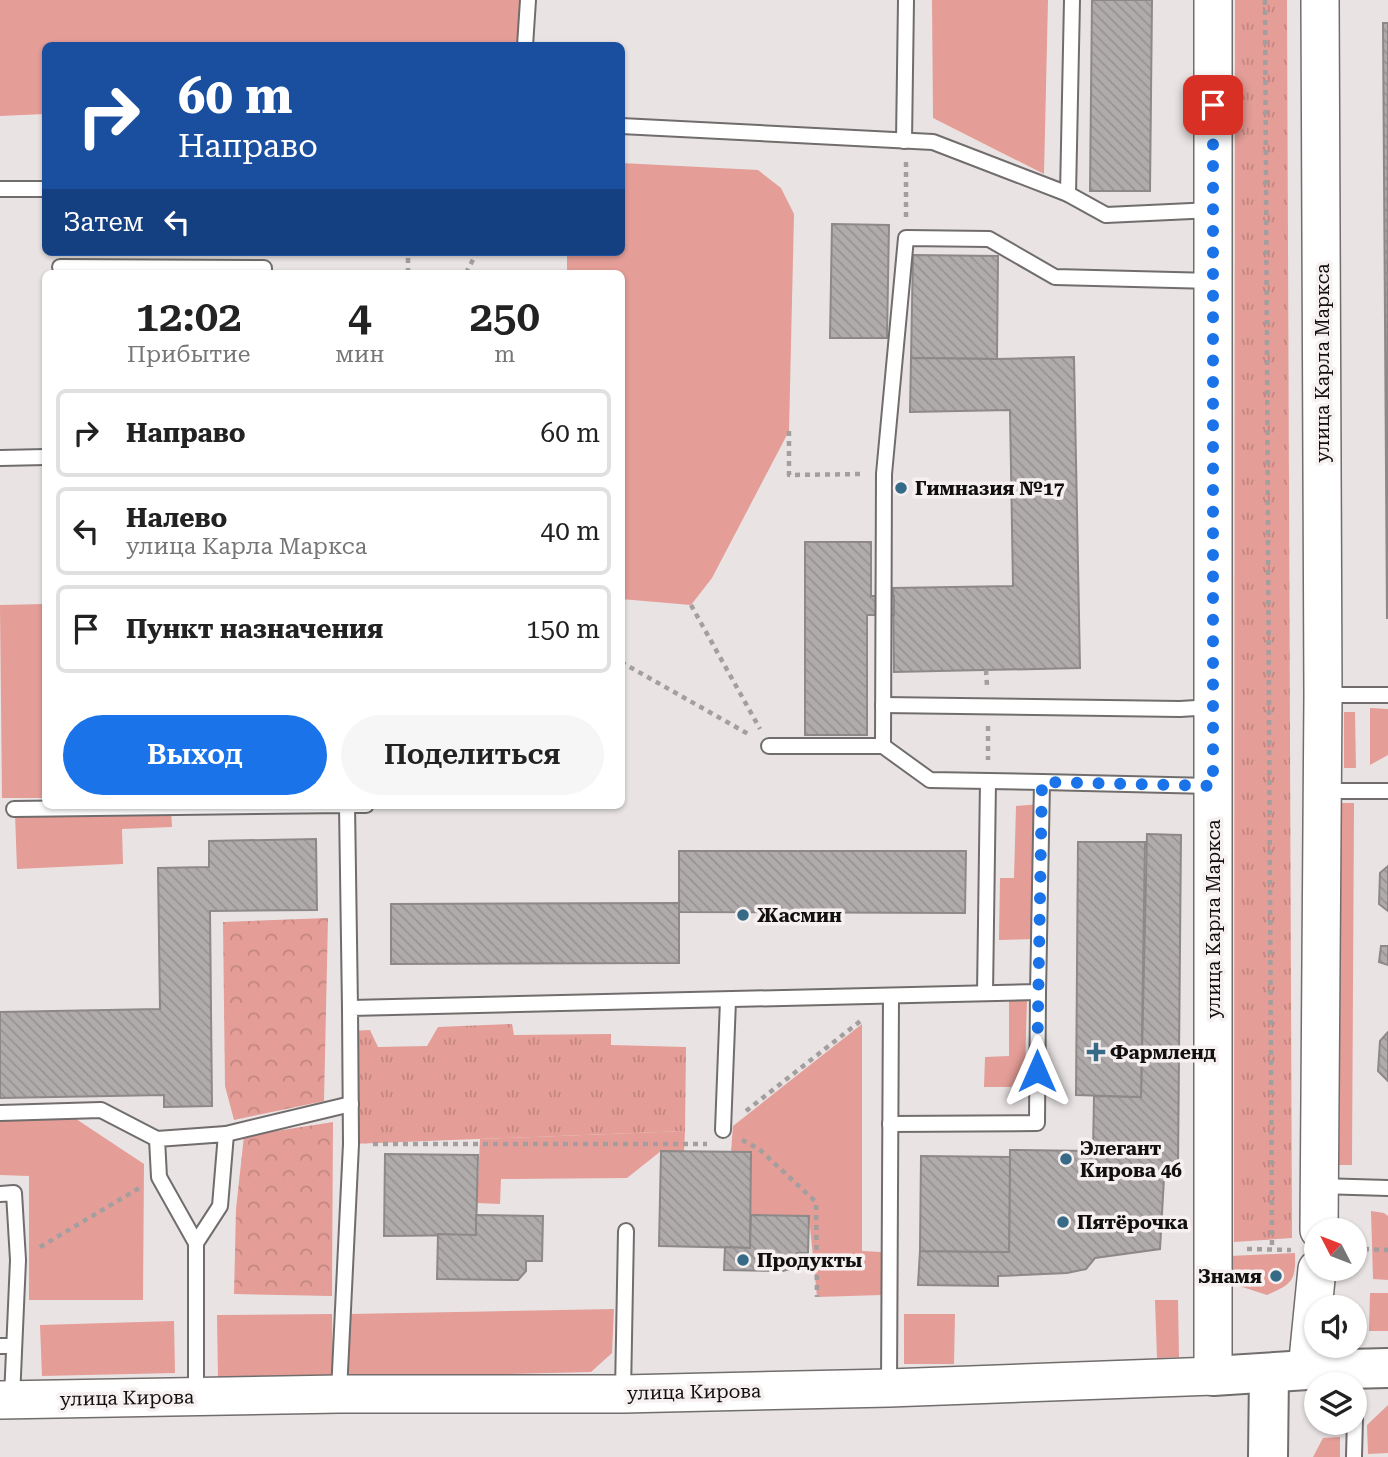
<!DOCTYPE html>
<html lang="ru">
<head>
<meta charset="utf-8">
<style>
	:root { --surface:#fff; --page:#f6f6f6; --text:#222; --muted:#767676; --line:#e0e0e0; --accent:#1a73e8 }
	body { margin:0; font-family:"Roboto Serif",serif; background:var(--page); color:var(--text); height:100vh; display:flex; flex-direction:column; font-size:26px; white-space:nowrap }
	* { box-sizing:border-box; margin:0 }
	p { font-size:23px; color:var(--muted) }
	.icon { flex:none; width:38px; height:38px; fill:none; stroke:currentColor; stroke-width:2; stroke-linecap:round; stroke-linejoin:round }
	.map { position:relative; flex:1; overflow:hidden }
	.details { position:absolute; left:42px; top:270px; width:583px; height:539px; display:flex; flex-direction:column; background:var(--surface); border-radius:10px; box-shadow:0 2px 5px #0004 }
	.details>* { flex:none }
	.hud { position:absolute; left:42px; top:42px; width:583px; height:214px; border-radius:10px; box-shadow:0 2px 5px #0004; background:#1a4fa0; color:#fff; overflow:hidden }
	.needle { width:46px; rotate:312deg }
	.tools { position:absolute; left:1304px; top:1218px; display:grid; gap:14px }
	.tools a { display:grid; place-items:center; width:63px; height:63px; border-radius:50%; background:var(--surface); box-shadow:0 2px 5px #0004; font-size:35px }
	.pin { position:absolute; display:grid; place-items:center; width:60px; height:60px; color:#fff; margin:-30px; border-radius:14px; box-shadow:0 4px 10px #0006 }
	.me { position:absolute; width:77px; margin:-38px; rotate:0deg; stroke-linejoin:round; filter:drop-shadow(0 0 5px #0008) }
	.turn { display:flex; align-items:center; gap:24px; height:147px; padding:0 21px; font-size:32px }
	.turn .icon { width:91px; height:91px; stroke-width:2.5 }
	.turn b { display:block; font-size:49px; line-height:60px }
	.then { display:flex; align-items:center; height:66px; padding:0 21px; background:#0003; gap:14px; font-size:26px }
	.eta { display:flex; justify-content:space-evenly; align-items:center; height:119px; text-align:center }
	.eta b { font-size:42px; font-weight:600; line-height:49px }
	.button { display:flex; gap:14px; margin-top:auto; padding:14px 21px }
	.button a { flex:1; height:80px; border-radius:42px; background:var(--accent); color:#fff; font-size:28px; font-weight:600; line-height:80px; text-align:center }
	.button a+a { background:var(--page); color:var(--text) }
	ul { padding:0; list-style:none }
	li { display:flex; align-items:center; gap:21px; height:88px; margin:0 14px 10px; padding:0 7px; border:4px solid var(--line); border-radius:10px }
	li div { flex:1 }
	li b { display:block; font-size:26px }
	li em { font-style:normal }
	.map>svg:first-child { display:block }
</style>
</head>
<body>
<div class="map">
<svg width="1388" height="1457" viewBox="0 0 1388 1457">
	<defs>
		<pattern id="forest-crowns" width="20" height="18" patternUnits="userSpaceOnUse" patternTransform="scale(1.75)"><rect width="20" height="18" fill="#e49d97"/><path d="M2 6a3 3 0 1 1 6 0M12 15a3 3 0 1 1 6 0" fill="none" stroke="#c38681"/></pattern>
		<pattern id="park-tufts" width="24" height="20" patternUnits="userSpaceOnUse" patternTransform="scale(1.75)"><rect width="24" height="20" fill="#e49d97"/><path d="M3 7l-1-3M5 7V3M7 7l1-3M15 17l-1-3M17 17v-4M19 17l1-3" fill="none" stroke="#c38681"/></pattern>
		<pattern id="building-back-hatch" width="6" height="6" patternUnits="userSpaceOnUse" patternTransform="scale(1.75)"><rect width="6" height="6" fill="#b1acac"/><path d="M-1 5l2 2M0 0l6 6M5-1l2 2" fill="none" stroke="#979393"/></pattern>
	</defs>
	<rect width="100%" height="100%" fill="#e9e4e3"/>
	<g fill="#e49d97">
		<polygon points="0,0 528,0 525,45 46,46 45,114 0,116"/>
		<polygon points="932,0 1048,0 1044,174 933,118"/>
		<polygon points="621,163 758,170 781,188 794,214 789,431 712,578 691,605 621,599 621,273 567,273 567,252 621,252"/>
		<polygon points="45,604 45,798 2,798 0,605"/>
		<polygon points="1370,708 1388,709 1388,755 1370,765"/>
		<polygon points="1344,712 1355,712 1356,768 1344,768"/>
		<polygon points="1341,803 1354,803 1352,1165 1339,1165"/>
		<polygon points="1041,804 1038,939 999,940 1000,878 1014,878 1016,806"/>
		<polygon points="171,808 172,827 122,829 123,864 17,869 15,814"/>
		<polygon points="1009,999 1027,1000 1025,1068 1011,1087 984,1087 985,1057 1009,1056"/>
		<polygon points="862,1024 862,1251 882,1252 881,1295 817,1297 809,1217 751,1215 751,1153 731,1152 733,1126"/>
		<polygon points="0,1113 67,1113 144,1164 143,1300 29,1300 29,1176 0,1175"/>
		<polygon points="685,1131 684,1152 661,1151 627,1178 501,1179 500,1204 477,1203 480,1139"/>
		<polygon points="1371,1211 1384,1213 1388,1216 1388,1280 1373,1279"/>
		<path d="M1295,1253c1,28 -3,31 -28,42l-34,-11 -3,-28z"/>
		<polygon points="1370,1293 1388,1293 1388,1331 1369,1331"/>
		<polygon points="1155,1300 1178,1300 1179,1357 1157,1358"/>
		<polygon points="614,1309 612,1353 591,1372 347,1378 350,1314"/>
		<polygon points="332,1314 333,1378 218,1379 217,1315"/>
		<polygon points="904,1314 955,1314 954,1364 904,1364"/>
		<polygon points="174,1321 175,1373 42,1376 40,1325"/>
		<polygon points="1388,1405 1388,1453 1368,1454 1367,1425"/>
		<polygon points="1340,1437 1340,1457 1313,1457 1323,1438"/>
	</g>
	<g fill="url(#forest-crowns)">
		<polygon points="328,918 324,1101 234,1120 225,1086 223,922"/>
		<polygon points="333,1122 332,1296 234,1294 236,1209 244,1136"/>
	</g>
	<g fill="url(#park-tufts)">
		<polygon points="1235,0 1287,0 1292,1238 1234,1242"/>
		<polygon points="512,1024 514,1035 611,1034 611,1045 686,1047 685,1131 351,1144 350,1031 370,1030 378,1047 427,1046 438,1027"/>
	</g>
	<g fill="url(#building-back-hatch)" stroke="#8e8989" stroke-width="2">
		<polygon points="1092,0 1152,0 1150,191 1090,191"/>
		<polygon points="1383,23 1388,23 1387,619"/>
		<polygon points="832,224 889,225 887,338 830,338"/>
		<polygon points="913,255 998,256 997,359 911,358"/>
		<polygon points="1074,357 1080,668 894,672 893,588 1013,586 1010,410 910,412 911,358 997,359"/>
		<polygon points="805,542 871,542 871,596 894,596 894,615 867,615 867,735 805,735"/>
		<polygon points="1147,834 1181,835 1178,1166 1164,1178 1160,1249 1095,1258 1086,1269 1067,1273 998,1276 998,1286 918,1285 920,1251 1009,1252 1010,1150 1093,1151 1094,1096 1141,1097"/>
		<polygon points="316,839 317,910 210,911 212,1106 164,1107 164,1095 0,1098 0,1012 160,1009 158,868 209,867 209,841"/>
		<polygon points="1078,842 1145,842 1141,1097 1076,1095"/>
		<polygon points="679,851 966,851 965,913 679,912"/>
		<polygon points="1388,866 1388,911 1379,904 1380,873"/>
		<polygon points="679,903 679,963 391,964 391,904"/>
		<polygon points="1381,946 1388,946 1388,965 1379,962"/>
		<polygon points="1388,1032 1388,1081 1378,1071 1380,1041"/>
		<polygon points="661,1151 751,1152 750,1248 659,1246"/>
		<polygon points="385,1154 478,1155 476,1235 384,1236"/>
		<polygon points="921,1156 1010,1157 1009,1252 920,1251"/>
		<polygon points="476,1215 543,1216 542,1261 526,1261 526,1271 518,1280 437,1279 438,1234 476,1235"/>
		<polygon points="751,1215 809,1216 808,1253 797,1253 796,1267 783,1271 724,1270 725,1247 750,1248"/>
	</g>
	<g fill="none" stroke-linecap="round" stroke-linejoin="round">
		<g stroke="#716d6c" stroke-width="18">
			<g id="service">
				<polyline points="1072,0 1068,194 1106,215 1213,210"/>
				<polyline points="525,46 528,0"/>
				<polyline points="621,126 933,142 1068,194"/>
				<polyline points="904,141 906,0"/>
				<polyline points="0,189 46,189"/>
				<polyline points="60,267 264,268 264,273"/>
				<polyline points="0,458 46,457"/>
				<polyline points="1323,695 1388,695"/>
				<polyline points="883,705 1180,709 1213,707"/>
				<polyline points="769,746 883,746"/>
				<polyline points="1042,782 930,780 883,746 884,474 906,238 989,239 1055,277 1213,281"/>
				<polyline points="1324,791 1388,791"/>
				<polyline points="347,805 366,805"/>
				<polyline points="14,809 347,805 350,1008"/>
				<polyline points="985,993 988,781"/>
				<polyline points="0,1113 101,1110 157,1139"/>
				<polyline points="890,1124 1037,1123 1038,992"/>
				<polyline points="723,1130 728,1000"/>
				<polyline points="226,1134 351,1104"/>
				<polyline points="1319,1186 1388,1188"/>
				<polyline points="0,1194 14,1193 18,1260 12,1398"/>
				<polyline points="196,1243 159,1177 157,1139 226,1134 220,1206 196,1243 196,1395"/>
				<polyline points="0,1346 14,1346"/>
				<polyline points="889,1386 891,996"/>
				<polyline points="339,1392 351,1144 350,1008 1038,992 1042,782 1211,786"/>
				<polyline points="623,1392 626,1231"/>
				<polyline points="1354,1457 1355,1417"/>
			</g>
		</g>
		<g stroke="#716d6c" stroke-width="40">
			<g id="tertiary">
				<polyline points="1319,1230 1323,695 1320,0"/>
				<polyline points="1307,1370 1317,1269"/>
				<polyline points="0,1400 339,1394 623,1394 889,1388 1213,1376 1213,0"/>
			</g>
		</g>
		<g stroke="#716d6c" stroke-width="42">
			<g id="secondary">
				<polyline points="1213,1376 1307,1370 1388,1368"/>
				<polyline points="1268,1457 1269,1373"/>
			</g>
		</g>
		<g stroke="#a39f9f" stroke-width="4.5" stroke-dasharray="5 5" stroke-linecap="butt">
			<polyline points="1265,0 1272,1249"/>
			<polyline points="906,217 906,162"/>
			<polyline points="408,273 408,252"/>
			<polyline points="466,273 477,252"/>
			<polyline points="789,431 789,475 863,474"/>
			<polyline points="691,605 760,729"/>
			<polyline points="621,662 750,735"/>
			<polyline points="986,670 987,686"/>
			<polyline points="988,726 988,760"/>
			<polyline points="746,1111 863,1019"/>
			<polyline points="742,1140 759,1149 816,1202 817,1297"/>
			<polyline points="373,1144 707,1144"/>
			<polyline points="40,1247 141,1187"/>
			<polyline points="1247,1249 1291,1250"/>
			<polyline points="1364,1249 1388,1250"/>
		</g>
		<use href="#service" stroke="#fff" stroke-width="14"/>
		<use href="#tertiary" stroke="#fff" stroke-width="37"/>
		<use href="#secondary" stroke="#fff" stroke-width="38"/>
	</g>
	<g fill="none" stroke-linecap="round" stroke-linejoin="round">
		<polyline stroke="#1a73e8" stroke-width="12" stroke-dasharray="0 21.6" points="1037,1071 1042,782 1213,786 1213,105"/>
	</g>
	<g fill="#366a87" stroke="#f6f1f0" stroke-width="2.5">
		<circle cx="901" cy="488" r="7"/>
		<circle cx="743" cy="915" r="7"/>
		<path d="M1092.5 1041.5h7v7h7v7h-7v7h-7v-7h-7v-7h7z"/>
		<circle cx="1066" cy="1159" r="7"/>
		<circle cx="1063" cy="1222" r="7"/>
		<circle cx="743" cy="1260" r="7"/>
		<circle cx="1276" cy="1276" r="7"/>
	</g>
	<g text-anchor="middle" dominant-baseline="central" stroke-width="7" stroke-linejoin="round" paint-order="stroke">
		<g font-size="19" fill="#110f0f" stroke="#f6f1f0">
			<text transform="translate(1322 363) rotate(-90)">улица Карла Маркса</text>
			<text transform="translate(1213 919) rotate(-90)">улица Карла Маркса</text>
			<text transform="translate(694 1392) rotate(-1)">улица Кирова</text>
			<text transform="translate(127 1398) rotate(-1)">улица Кирова</text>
		</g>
		<g font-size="19" font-weight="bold" fill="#110f0f" stroke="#f6f1f0" text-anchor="start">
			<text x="915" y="488">Гимназия №17</text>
			<text x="757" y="915">Жасмин</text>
			<text x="1110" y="1052">Фармленд</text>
			<text x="1080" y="1148">Элегант<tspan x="1080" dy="22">Кирова 46</tspan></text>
			<text x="1077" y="1222">Пятёрочка</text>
			<text x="757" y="1260">Продукты</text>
			<text x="1262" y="1276" text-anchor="end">Знамя</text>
		</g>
	</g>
</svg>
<div class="tools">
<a><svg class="needle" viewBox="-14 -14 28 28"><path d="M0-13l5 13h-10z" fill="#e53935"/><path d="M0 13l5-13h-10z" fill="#767676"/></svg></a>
<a><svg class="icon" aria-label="sound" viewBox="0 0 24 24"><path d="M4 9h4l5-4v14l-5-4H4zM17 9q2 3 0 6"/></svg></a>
<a><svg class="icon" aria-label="layers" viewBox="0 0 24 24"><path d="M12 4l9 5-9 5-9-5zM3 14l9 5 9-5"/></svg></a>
</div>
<div class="pin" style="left:1213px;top:105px;background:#d93025"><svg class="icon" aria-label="arrive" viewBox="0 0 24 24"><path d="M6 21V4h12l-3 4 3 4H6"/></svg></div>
<svg class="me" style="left:1037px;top:1071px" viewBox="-20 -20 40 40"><path d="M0-17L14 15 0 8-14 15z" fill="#1a73e8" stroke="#fff" stroke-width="4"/></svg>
<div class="hud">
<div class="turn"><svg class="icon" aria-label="right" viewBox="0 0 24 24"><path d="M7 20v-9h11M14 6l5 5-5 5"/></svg><div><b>60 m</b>Направо</div></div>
<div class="then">Затем<svg class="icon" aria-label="left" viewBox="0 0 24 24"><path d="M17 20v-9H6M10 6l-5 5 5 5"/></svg></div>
</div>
<section class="details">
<div class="eta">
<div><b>12:02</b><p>Прибытие</p></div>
<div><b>4</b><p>мин</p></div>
<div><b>250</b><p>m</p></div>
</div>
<ul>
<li><svg class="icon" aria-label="right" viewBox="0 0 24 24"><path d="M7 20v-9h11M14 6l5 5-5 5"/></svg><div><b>Направо</b></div><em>60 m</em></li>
<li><svg class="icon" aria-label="left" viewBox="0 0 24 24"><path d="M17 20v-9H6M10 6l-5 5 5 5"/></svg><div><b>Налево</b><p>улица Карла Маркса</p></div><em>40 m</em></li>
<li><svg class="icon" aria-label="arrive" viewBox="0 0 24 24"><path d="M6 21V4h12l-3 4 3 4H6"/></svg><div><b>Пункт назначения</b></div><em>150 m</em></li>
</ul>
<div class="button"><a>Выход</a><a>Поделиться</a></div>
</section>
</div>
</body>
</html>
